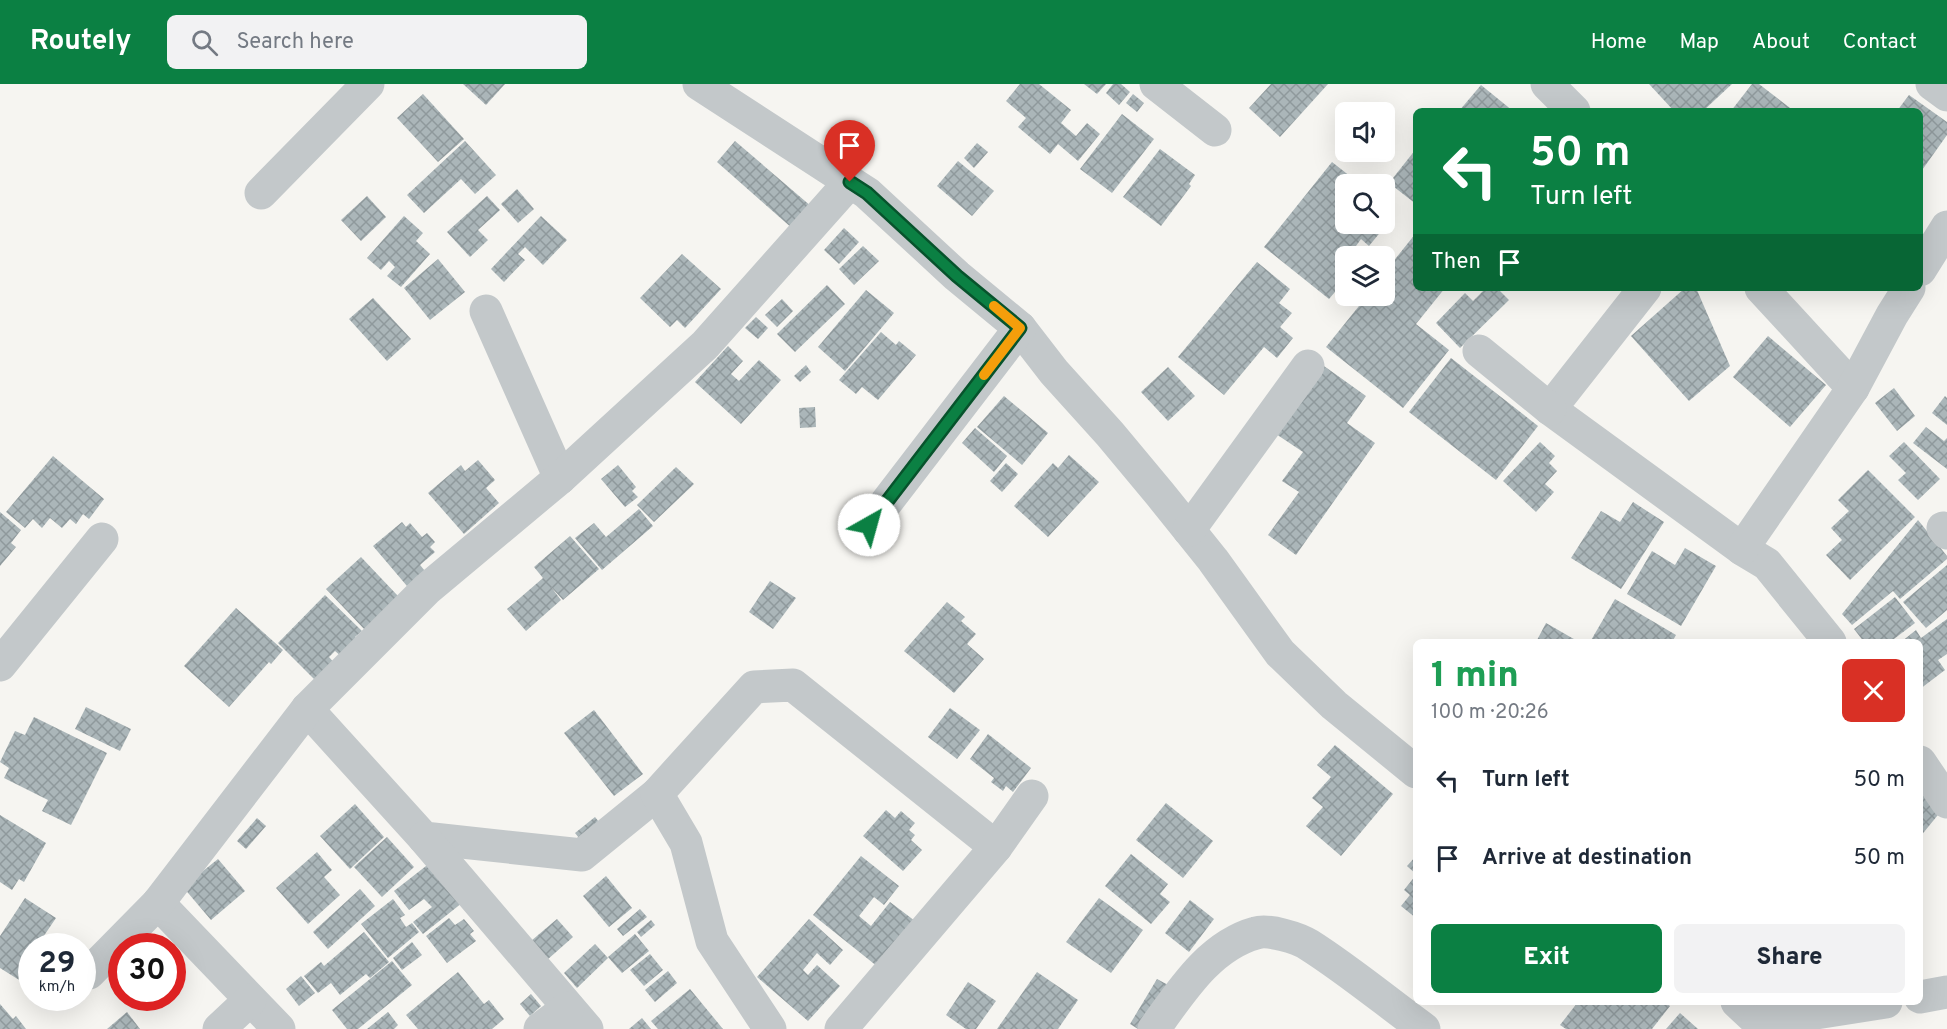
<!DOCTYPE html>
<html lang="en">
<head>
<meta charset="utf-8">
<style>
	:root { --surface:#fff; --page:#f2f2f3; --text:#1f2937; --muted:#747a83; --accent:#0b8043 }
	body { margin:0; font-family:Overpass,sans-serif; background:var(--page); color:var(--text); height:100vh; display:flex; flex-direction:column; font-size:22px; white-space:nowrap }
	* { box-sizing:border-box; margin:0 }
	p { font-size:20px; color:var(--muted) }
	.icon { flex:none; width:33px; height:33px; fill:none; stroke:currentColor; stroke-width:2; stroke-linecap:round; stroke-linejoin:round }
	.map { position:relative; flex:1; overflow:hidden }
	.panel { position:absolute; left:1413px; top:555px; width:510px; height:366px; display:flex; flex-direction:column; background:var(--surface); border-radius:9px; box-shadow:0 6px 24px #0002 }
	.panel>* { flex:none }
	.hud { position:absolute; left:1413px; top:24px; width:510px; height:183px; border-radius:9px; box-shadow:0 6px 24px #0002; background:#0b8043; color:#fff; overflow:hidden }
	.buttons { position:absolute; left:1335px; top:18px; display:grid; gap:12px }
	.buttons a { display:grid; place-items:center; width:60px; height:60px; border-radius:9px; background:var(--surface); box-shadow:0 6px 24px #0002; font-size:30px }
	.speed { position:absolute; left:18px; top:849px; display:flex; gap:12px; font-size:30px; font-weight:700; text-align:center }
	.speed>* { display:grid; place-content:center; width:78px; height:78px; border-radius:50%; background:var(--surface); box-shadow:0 6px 24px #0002; line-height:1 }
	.speed small { font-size:15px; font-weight:400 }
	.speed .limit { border:9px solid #d22; background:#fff; color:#111 }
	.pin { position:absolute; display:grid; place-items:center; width:51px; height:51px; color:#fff; margin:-62px -26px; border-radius:50% 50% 50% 0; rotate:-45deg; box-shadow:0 0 6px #0007 }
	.pin .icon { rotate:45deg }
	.me { position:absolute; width:66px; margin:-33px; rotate:38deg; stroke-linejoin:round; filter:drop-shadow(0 0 4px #0008) }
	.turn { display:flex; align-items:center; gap:21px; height:126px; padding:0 18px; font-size:27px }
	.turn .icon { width:78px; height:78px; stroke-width:2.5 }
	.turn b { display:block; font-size:42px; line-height:51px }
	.then { display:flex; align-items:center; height:57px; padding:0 18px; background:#0003; gap:12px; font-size:22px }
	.round { display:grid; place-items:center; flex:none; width:63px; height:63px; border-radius:9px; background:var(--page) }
	.summary { display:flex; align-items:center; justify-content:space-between; height:102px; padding:0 18px }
	h1 { font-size:36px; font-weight:800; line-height:45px; color:#1e9e55 }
	.cta { display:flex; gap:12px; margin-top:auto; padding:12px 18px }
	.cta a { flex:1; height:69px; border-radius:9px; background:var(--accent); color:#fff; font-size:24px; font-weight:800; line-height:69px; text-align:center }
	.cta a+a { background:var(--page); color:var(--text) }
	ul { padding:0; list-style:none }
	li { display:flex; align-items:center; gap:18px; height:78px; padding:0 18px }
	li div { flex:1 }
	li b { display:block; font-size:22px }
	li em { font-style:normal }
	header { display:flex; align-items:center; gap:36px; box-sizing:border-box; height:84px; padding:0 30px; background:var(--accent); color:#fff }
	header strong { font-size:28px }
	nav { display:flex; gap:33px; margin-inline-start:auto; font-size:21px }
	.search { width:420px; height:54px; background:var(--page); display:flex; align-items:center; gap:15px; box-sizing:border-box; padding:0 21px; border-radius:9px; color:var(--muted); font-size:22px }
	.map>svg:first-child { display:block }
</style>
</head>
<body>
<header>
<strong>Routely</strong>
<div class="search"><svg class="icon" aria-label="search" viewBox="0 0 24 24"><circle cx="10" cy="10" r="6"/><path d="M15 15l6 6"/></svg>Search here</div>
<nav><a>Home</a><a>Map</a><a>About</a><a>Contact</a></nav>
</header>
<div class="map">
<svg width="1947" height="945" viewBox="0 0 1947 945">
	<defs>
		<pattern id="building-cross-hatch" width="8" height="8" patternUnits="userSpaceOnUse" patternTransform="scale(1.5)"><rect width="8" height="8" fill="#abb6b9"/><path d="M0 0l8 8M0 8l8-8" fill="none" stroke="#8f999c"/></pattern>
	</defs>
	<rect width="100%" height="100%" fill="#f6f5f1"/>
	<g fill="url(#building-cross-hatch)">
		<polygon points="463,0 505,0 486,21"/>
		<polygon points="1020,0 1039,0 1071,26 1061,39 1076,52 1087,39 1100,50 1078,77 1058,60 1050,70 1018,43 1026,34 1006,17"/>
		<polygon points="1084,0 1106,0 1097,10"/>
		<polygon points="1113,0 1121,0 1130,8 1119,21 1106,9"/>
		<polygon points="1271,0 1328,0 1280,53 1249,24"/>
		<polygon points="1649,0 1732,0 1703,27 1674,27"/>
		<polygon points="1752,0 1759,0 1794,27 1731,27"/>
		<polygon points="1481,1 1513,27 1459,27"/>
		<polygon points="423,10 464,55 438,78 397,34"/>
		<polygon points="1133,10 1144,19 1137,28 1126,19"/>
		<polygon points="1909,11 1947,38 1947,51 1920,89 1920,27 1897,27"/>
		<polygon points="1122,30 1154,55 1112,109 1080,85"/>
		<polygon points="465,57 496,91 475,110 461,95 424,129 407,111"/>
		<polygon points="735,57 812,123 793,145 717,78"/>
		<polygon points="977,59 988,68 974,84 964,74"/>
		<polygon points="1160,65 1195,91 1189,100 1191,102 1161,142 1123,113"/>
		<polygon points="1416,65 1416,120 1389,99"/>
		<polygon points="958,77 994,107 972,132 937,102"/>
		<polygon points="1332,78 1360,100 1346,100 1346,140 1387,140 1369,162 1361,155 1351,169 1355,172 1346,172 1346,195 1329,215 1264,163"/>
		<polygon points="517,105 534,125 518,139 501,120"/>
		<polygon points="367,112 386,133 361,157 341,136"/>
		<polygon points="487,112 500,126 478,146 488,156 470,173 447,148"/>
		<polygon points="404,132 423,149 416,157 430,170 401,203 387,192 395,183 389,177 381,186 367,174"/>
		<polygon points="541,132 567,156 543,181 525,163 518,170 525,176 504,198 491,185"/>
		<polygon points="844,144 859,158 839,180 824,166"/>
		<polygon points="1416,149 1416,204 1445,204 1416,240 1449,266 1403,324 1326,263 1367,212 1384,212 1384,189"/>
		<polygon points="863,162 879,177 854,201 839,185"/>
		<polygon points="682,170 721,205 685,244 677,236 670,243 640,214"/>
		<polygon points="438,175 465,208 430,236 404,204"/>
		<polygon points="1257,178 1290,205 1279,219 1292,229 1280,243 1293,254 1277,274 1264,263 1224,311 1178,273"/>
		<polygon points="827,201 845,220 795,268 777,250"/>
		<polygon points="1486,204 1497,204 1509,216 1460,264 1436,239 1465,209 1473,217"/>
		<polygon points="1685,204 1696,204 1730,282 1689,317 1631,252"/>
		<polygon points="866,206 894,229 845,287 818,263"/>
		<polygon points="373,214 411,255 387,277 349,235"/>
		<polygon points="782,215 793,227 777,243 765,231"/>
		<polygon points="756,233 768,244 758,255 745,244"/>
		<polygon points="881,248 896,261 899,257 916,271 878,316 862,303 856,310 839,296"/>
		<polygon points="1768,252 1826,301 1790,343 1733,293"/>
		<polygon points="728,262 743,277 731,290 739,297 759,276 781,296 741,340 695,298"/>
		<polygon points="1451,274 1538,342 1496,396 1409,328"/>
		<polygon points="806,281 811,288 800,298 794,292"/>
		<polygon points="1324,282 1366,312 1347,339 1375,359 1296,471 1268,451 1299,408 1282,397 1303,368 1276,350"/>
		<polygon points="1168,283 1195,312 1168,337 1141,308"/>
		<polygon points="1894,304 1915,332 1897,347 1875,319"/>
		<polygon points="1004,312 1048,349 1022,381 977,343"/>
		<polygon points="1945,312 1947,314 1947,341 1932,329"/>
		<polygon points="815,323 816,343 800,344 799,324"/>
		<polygon points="1926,343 1944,357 1947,354 1947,385 1913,359"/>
		<polygon points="975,344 1007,372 994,388 962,359"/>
		<polygon points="1540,358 1555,372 1549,379 1557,387 1545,400 1554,408 1536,428 1503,397"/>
		<polygon points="1904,358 1940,395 1918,416 1898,396 1906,389 1889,372"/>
		<polygon points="1069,371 1099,398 1048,453 1014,422 1053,379 1058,384"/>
		<polygon points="53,372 104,415 89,435 83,430 76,440 70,435 62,444 50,434 42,444 33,435 25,444 6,428"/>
		<polygon points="478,376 495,396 486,404 499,419 464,450 428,409 461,381 465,387"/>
		<polygon points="1006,379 1018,390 1002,408 990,397"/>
		<polygon points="618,381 636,403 632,407 638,413 625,423 601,395"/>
		<polygon points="676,383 694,400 654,438 637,421"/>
		<polygon points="1868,386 1915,433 1850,496 1826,471 1842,456 1831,444 1849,427 1838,416"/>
		<polygon points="1633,418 1664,438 1621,505 1571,474 1601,427 1620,438"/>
		<polygon points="639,425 653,442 602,486 575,454 594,439 606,453"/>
		<polygon points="0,428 21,446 11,459 16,463 0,482"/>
		<polygon points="1918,436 1947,472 1947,475 1900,515 1893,507 1852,541 1842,530"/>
		<polygon points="402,438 406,443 410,439 422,453 427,449 435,458 430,463 435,468 420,481 425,487 407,502 373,462"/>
		<polygon points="570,452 599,485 563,516 551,503 561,516 526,547 507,525 543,494 534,483"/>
		<polygon points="1685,464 1716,482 1681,542 1627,510 1652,467 1675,481"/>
		<polygon points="361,473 398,512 365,546 326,505"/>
		<polygon points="1947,481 1947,526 1926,544 1903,518"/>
		<polygon points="770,497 796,514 773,545 749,528"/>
		<polygon points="325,511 362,547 355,553 359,557 342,573 335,567 329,573 337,582 319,600 278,559"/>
		<polygon points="1895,513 1915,539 1890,558 1864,558 1854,545"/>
		<polygon points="1615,515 1676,551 1672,558 1590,558"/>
		<polygon points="947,518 965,533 961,537 976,550 967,560 984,575 954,609 904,567"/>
		<polygon points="236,524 283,566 271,580 269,578 229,623 184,582"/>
		<polygon points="1947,535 1947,570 1938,576 1945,586 1920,605 1920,558 1901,558 1916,546 1921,554"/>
		<polygon points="1546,539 1579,558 1536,558"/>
		<polygon points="86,623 131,645 120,667 75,645"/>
		<polygon points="950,624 980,646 957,675 928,653"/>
		<polygon points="594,626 643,690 614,712 564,649"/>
		<polygon points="34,633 107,669 71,741 42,727 48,716 4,694 9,684 0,678 15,647 25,651"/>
		<polygon points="988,650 1031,684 1013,708 1006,702 1003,707 991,698 994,694 970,675"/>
		<polygon points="1335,661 1393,710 1341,772 1306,742 1323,723 1312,714 1331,693 1317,681"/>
		<polygon points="1920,700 1946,721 1920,753"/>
		<polygon points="1166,719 1213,757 1183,794 1136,756"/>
		<polygon points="355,720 384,753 350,785 320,752"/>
		<polygon points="886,726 895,734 901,727 915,739 909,746 915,751 911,756 922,766 903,787 863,752"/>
		<polygon points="0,731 46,759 24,798 19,795 12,806 0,798"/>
		<polygon points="595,733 606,747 587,764 575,749"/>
		<polygon points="257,734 266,742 246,765 237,757"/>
		<polygon points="387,753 414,783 382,813 354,783"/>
		<polygon points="317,768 332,786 324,793 340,811 308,840 276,804"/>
		<polygon points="1131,770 1168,800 1160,810 1170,818 1151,840 1105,802"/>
		<polygon points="861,772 899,802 884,821 874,813 859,832 871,842 890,818 915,837 878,883 813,831"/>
		<polygon points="1416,772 1416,790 1407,782"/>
		<polygon points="218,775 245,807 211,836 183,803"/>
		<polygon points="435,775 467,815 423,850 413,838 432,823 424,815 409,826 394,807"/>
		<polygon points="1416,791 1416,834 1401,822 1410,811 1404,806"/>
		<polygon points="606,792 632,824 609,843 583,812"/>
		<polygon points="360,805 375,822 328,865 313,848"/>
		<polygon points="25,814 56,834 37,862 32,862 32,904 0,884 0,852"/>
		<polygon points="1099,814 1143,846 1111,889 1066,858"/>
		<polygon points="393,815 405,831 400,834 406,843 412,839 419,848 388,874 361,840"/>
		<polygon points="1190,816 1214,835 1189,868 1165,849"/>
		<polygon points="640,825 647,833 623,852 617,845"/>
		<polygon points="449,834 455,841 464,835 474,847 470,850 476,857 447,879 426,852"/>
		<polygon points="557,835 573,853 547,876 531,857"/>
		<polygon points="809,835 843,866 830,881 817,869 803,886 808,891 817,881 840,902 808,937 757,893"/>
		<polygon points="651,836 655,841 641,853 637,848"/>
		<polygon points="364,848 389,878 370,894 366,890 340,911 331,899 318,909 304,892 321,878 324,882"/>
		<polygon points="635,850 649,867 622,889 608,873"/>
		<polygon points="412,858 422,871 402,886 393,874"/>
		<polygon points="595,860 608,874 577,904 564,889"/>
		<polygon points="650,870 663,886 644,902 630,886"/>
		<polygon points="392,877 412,901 358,945 347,945 332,926"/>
		<polygon points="668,887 677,899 655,918 645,906"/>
		<polygon points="458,888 484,920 489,916 504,935 492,945 418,945 406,931"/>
		<polygon points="1037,888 1078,916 1058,945 997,945"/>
		<polygon points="301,892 315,909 299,922 286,905"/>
		<polygon points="1157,895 1170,902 1138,945 1130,940"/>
		<polygon points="968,898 996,917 976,945 966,945 946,931"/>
		<polygon points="690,905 723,945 658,945 651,937"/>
		<polygon points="531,910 541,922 530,932 520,920"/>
		<polygon points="1578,918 1665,918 1670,922 1652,945 1566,945 1560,941"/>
		<polygon points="0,920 13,935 16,932 26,945 0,945"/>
		<polygon points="127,928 140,945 107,945"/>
		<polygon points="388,928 398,941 394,945 367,945"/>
		<polygon points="1680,929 1698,945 1666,945"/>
		<polygon points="642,934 651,945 629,945"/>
	</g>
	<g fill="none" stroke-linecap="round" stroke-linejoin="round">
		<g stroke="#c3c8ca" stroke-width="33">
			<polyline points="699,0 867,109 957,192 1020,244 1054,288 1110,350 1160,410 1213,476 1280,569 1334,621 1416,688"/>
			<polyline points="1156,0 1215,46"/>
			<polyline points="1547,0 1574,27"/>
			<polyline points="1932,0 1947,11"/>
			<polyline points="261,109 368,0"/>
			<polyline points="1920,186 1947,143"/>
			<polyline points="1645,204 1550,325 1742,465 1767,480 1830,558"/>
			<polyline points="1761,204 1853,304"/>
			<polyline points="486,227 560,394"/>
			<polyline points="1479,267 1550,325"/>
			<polyline points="869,441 1020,244"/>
			<polyline points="1943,444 1947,449"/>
			<polyline points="1189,446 1308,282"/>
			<polyline points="1742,465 1853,304 1892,231 1909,204"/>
			<polyline points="0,581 102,455"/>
			<polyline points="307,625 424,754 582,771 657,710"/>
			<polyline points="1920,678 1947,718"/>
			<polyline points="424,754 587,945"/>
			<polyline points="158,819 279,945"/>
			<polyline points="89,889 158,819 307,625 427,505 560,394 705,261 850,98"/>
			<polyline points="1920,913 1947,908"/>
			<polyline points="1737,918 1766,945"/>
			<polyline points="1758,938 1886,918"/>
			<polyline points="219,945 250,916"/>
			<polyline points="540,945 568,924"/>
			<polyline points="770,945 712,857 686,759 657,710 754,603 793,601 996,763"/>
			<polyline points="841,945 996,763 1032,712"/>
			<path d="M1154,945c27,-37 55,-83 102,-96 12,-4 42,5 53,12 38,24 78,57 115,84"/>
		</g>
	</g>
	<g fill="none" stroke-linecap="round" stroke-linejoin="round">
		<g stroke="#07532c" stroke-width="15">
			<polyline id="route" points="850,98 867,109 957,192 1020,244 869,441"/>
		</g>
		<use href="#route" stroke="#0b8043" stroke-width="10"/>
		<polyline stroke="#f59e0b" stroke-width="10" points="984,291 1020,244 994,222"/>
	</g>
</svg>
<div class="buttons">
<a><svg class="icon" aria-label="sound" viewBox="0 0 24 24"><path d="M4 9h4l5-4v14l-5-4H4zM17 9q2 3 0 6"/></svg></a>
<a><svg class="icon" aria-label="search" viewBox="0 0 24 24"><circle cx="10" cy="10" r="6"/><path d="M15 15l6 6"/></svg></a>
<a><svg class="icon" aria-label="layers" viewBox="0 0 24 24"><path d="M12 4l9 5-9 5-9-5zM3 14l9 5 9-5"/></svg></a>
</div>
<div class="speed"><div>29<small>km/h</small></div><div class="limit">30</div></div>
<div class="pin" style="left:850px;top:98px;background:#d93025"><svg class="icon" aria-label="arrive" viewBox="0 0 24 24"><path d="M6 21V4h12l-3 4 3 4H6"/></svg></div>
<svg class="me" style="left:869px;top:441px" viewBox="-20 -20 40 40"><circle r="19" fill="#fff"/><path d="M0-13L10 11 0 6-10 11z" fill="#0b8043"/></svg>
<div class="hud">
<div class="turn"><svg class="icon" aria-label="left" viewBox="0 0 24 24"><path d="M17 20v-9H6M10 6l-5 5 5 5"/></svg><div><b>50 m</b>Turn left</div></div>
<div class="then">Then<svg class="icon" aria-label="arrive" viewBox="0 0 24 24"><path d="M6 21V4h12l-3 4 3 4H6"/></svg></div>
</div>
<section class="panel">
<div class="summary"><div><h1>1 min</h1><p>100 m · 20:26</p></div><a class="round" style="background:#d93025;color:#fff"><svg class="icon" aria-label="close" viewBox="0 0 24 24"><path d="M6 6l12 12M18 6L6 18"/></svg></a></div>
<ul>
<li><svg class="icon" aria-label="left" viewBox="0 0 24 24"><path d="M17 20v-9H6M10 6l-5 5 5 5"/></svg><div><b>Turn left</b></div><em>50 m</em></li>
<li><svg class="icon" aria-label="arrive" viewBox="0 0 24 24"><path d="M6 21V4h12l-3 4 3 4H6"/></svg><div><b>Arrive at destination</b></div><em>50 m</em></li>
</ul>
<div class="cta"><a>Exit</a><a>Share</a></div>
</section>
</div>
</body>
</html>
